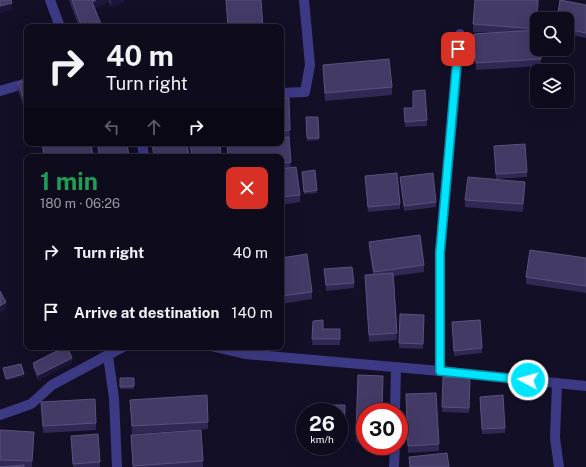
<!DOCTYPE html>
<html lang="en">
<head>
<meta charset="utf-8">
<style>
	:root { --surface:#0e0b1c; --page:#1c1929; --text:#f1f3f6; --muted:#9b9ba3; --line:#2e2b3b }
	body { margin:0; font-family:"Public Sans",sans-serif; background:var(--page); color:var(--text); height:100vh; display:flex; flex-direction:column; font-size:15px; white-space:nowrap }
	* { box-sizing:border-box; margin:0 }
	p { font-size:13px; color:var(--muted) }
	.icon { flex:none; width:22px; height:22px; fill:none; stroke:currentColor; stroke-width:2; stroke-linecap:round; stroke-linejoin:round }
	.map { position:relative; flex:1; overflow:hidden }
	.panel { position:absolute; left:24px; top:154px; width:260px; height:196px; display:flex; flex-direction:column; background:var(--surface); border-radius:8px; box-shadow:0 4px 16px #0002,0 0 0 1px var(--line) }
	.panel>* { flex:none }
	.hud { position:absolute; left:24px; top:24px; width:260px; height:122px; border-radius:8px; box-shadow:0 4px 16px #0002,0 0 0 1px var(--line); background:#0e0b1c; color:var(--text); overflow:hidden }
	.fabs { position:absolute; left:530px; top:12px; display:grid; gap:8px }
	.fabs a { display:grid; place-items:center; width:44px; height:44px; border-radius:8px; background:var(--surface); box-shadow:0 4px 16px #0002,0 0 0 1px var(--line); font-size:20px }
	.speed { position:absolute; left:296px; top:403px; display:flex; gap:8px; font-size:20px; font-weight:700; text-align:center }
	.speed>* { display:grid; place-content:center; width:52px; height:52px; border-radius:50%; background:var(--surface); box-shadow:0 4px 16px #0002,0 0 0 1px var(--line); line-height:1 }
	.speed small { font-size:10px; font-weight:400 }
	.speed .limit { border:6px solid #d22; background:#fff; color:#111 }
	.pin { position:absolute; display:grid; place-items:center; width:34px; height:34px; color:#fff; margin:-17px; border-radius:8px; box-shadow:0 2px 6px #0006 }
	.me { position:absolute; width:44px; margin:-22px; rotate:276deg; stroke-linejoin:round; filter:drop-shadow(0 0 3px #0008) }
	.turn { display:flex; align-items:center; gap:14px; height:84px; padding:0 16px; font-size:18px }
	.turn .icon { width:52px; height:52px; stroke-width:2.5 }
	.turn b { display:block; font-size:28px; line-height:34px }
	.lanes { display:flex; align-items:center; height:38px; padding:0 16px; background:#0003; justify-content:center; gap:20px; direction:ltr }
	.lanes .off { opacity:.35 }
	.round { display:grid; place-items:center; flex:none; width:42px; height:42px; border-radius:8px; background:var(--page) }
	.summary { display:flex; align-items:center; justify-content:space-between; height:68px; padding:0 16px }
	h1 { font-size:24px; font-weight:700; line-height:30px; color:#1e9e55 }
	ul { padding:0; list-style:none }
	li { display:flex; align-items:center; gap:12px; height:60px; padding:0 16px }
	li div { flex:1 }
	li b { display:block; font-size:15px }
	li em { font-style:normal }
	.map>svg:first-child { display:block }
</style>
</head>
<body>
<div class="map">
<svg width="586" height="467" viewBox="0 0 586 467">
	<rect width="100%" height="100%" fill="#130f26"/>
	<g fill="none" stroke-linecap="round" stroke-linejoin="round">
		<g stroke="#3d3a85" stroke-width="10">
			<polyline points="50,0 60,27"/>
			<polyline points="0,91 27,83"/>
			<polyline points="281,93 305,92 310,65 304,0"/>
			<polyline points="142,143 144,157"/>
			<polyline points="215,347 245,354 440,371 586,386"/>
			<polyline points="108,356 114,398 117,467"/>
			<polyline points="440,371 440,253 460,34"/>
			<polyline points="557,383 555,438 559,467"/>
			<polyline points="395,412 396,367"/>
			<polyline points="0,415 31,404 52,385 123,347"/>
			<polyline points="394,467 395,446"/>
		</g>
	</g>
	<g fill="#312854">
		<polygon points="69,0 124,0 124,2 111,7 109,2 95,8 101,27 79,27"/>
		<polygon points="539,0 536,30 541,59 541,66 476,70 474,34 491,33 473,32 473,24"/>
		<polygon points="586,5 586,38 567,34 567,19"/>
		<polygon points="323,65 392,87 392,95 325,101 323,73"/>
		<polygon points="27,80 27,114 18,91 18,83"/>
		<polygon points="281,99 290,130 290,138 289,138 291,168 300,195 300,202 281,205 281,157 228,157 227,150 227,143 281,143"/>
		<polygon points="404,108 427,120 427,126 405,127"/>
		<polygon points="306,117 318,117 319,140 307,141"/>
		<polygon points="42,143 93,157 43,157 42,149"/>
		<polygon points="96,143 127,143 129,157 99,157"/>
		<polygon points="152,143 187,143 189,157 154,157"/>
		<polygon points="494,146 527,172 527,177 496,179"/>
		<polygon points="302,172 317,190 317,193 304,194"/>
		<polygon points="365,176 400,204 400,209 368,212"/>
		<polygon points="400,177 436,202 436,207 404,211"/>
		<polygon points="525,189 523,212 465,207 465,200"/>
		<polygon points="369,242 424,265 424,272 394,276 397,340 369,342 365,275 373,275 369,249"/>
		<polygon points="281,258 312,292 312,299 281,304"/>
		<polygon points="586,258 586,293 526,284 526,277"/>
		<polygon points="324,269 354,283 354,288 326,291"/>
		<polygon points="400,314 424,315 423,349 399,348"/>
		<polygon points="313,321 323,329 340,329 340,345 312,345"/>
		<polygon points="452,322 482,348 482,353 454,356"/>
		<polygon points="33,363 72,363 38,380 33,368"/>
		<polygon points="443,377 470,378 469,413 442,412"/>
		<rect x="120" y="378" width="14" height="11"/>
		<polygon points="406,394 439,444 439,451 408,453"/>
		<polygon points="480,397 505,428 505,433 482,434"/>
		<polygon points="130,400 208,422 208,429 132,434"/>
		<polygon points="41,402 96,423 96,430 43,433"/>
		<polygon points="345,405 344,439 339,439 339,412"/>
		<polygon points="365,412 365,442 356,442 356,435"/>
		<polygon points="0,430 34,440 32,467 0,467"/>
		<polygon points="131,435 203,461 203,467 133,467"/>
		<polygon points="71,436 100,462 100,467 73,467"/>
	</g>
	<g fill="#1d163a">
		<polygon points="96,0 109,0 109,2 92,9 92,2"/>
		<polygon points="111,0 124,0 124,2 111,7"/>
		<polygon points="538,0 539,0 536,36 536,29"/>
		<polygon points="12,3 12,10 0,13 0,6"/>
		<polygon points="101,24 101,27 92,27"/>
		<polygon points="525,182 525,189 523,212 523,204"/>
		<polygon points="6,302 6,310 0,313 0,306"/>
		<polygon points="72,358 72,363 38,380 38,375"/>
		<polygon points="24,374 24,377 6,381 6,379"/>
	</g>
	<g fill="#433a66" stroke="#5a527e">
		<polygon points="0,0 11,0 12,3 0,6"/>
		<polygon points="72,0 96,0 92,2 101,24 92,27 82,27"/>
		<polygon points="226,0 261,0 263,27 228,27"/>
		<polygon points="475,0 538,0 536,29 473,24"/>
		<polygon points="560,0 586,5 586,33 567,29 567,19 557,19"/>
		<polygon points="537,30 537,49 541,49 541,59 476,63 474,34"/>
		<polygon points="389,59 392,87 325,93 323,65"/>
		<polygon points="27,80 27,107 18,83"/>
		<polygon points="425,90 427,120 405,122 404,108 413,108 413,91"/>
		<polygon points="289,98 290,130 281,131 281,99"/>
		<polygon points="306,117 318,117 319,138 307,138"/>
		<polygon points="289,137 291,162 281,163 281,157 228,157 227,143 281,143 281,138"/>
		<polygon points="42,143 91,143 93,157 45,157"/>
		<polygon points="98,143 127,143 129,157 100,157"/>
		<polygon points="152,143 187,143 189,157 154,157"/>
		<polygon points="190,143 220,143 221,157 192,157"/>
		<polygon points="525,144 527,172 496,174 494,146"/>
		<polygon points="296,167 300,195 281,197 281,169"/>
		<polygon points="315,170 317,190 304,192 302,172"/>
		<polygon points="397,173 400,204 368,207 365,176"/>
		<polygon points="433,173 436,202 404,206 400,177"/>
		<polygon points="468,177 525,182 523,204 465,200"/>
		<polygon points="420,235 424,265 374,272 369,242"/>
		<polygon points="530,250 586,258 586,286 526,277"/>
		<polygon points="307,254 312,292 281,296 281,258"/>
		<polygon points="352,267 354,283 326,285 324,269"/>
		<polygon points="393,273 397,333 369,335 365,275"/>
		<polygon points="0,291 6,302 0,306"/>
		<polygon points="400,314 424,315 423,344 399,343"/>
		<polygon points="323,320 323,329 340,329 340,339 312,339 313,321"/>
		<polygon points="480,320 482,348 454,351 452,322"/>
		<polygon points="65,347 67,347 72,358 38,375 33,363"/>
		<polygon points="21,364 24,374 6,379 3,368"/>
		<polygon points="358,375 383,376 382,412 365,412 365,435 356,435"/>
		<polygon points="443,377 470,378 469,408 442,407"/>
		<polygon points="120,378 134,378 134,386 120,387"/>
		<polygon points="436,393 439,444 408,446 406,394"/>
		<polygon points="207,395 208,422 132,426 130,400"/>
		<polygon points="503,395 505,428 482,429 480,397"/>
		<polygon points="95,399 96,423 43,426 41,402"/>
		<polygon points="321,405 345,405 344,434 339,434 339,412 321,412"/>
		<polygon points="0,430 34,432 32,461 0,460"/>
		<polygon points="201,430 203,461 133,466 131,435"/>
		<polygon points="98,434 100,462 73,464 71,436"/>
		<polygon points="447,453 449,467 410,467 409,457"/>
		<polygon points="24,465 24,467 0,467"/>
	</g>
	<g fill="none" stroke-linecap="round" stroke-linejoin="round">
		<g stroke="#0095a6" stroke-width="10">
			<polyline id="route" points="458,49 440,253 440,371 528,380"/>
		</g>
		<use href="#route" stroke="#00e5ff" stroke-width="7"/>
	</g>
</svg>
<div class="fabs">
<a><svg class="icon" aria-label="search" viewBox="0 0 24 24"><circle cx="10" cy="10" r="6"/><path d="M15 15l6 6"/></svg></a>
<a><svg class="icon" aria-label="layers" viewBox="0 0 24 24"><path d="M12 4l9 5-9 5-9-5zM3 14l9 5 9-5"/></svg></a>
</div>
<div class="speed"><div>26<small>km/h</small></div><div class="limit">30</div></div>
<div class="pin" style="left:458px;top:49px;background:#d93025"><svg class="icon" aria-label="arrive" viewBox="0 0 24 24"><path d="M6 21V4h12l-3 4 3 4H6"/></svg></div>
<svg class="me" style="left:528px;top:380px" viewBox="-20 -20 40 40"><circle r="17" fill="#00e5ff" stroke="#fff" stroke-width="3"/><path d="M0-11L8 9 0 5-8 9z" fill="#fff"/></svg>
<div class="hud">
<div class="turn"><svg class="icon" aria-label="right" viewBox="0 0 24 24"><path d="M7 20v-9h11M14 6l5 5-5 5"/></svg><div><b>40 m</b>Turn right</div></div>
<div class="lanes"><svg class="icon off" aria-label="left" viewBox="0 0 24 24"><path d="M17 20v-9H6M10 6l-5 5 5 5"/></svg><svg class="icon off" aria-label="ahead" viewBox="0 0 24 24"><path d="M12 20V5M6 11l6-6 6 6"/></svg><svg class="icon" aria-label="right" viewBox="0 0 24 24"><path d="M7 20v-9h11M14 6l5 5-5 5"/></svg></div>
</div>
<section class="panel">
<div class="summary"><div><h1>1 min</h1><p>180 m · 06:26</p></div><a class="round" style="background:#d93025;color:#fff"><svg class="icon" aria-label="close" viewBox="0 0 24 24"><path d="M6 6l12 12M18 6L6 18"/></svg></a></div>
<ul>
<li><svg class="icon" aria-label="right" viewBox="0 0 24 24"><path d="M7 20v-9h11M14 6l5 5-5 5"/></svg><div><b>Turn right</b></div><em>40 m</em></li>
<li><svg class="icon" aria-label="arrive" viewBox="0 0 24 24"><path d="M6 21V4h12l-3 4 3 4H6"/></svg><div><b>Arrive at destination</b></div><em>140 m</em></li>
</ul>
</section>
</div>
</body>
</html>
